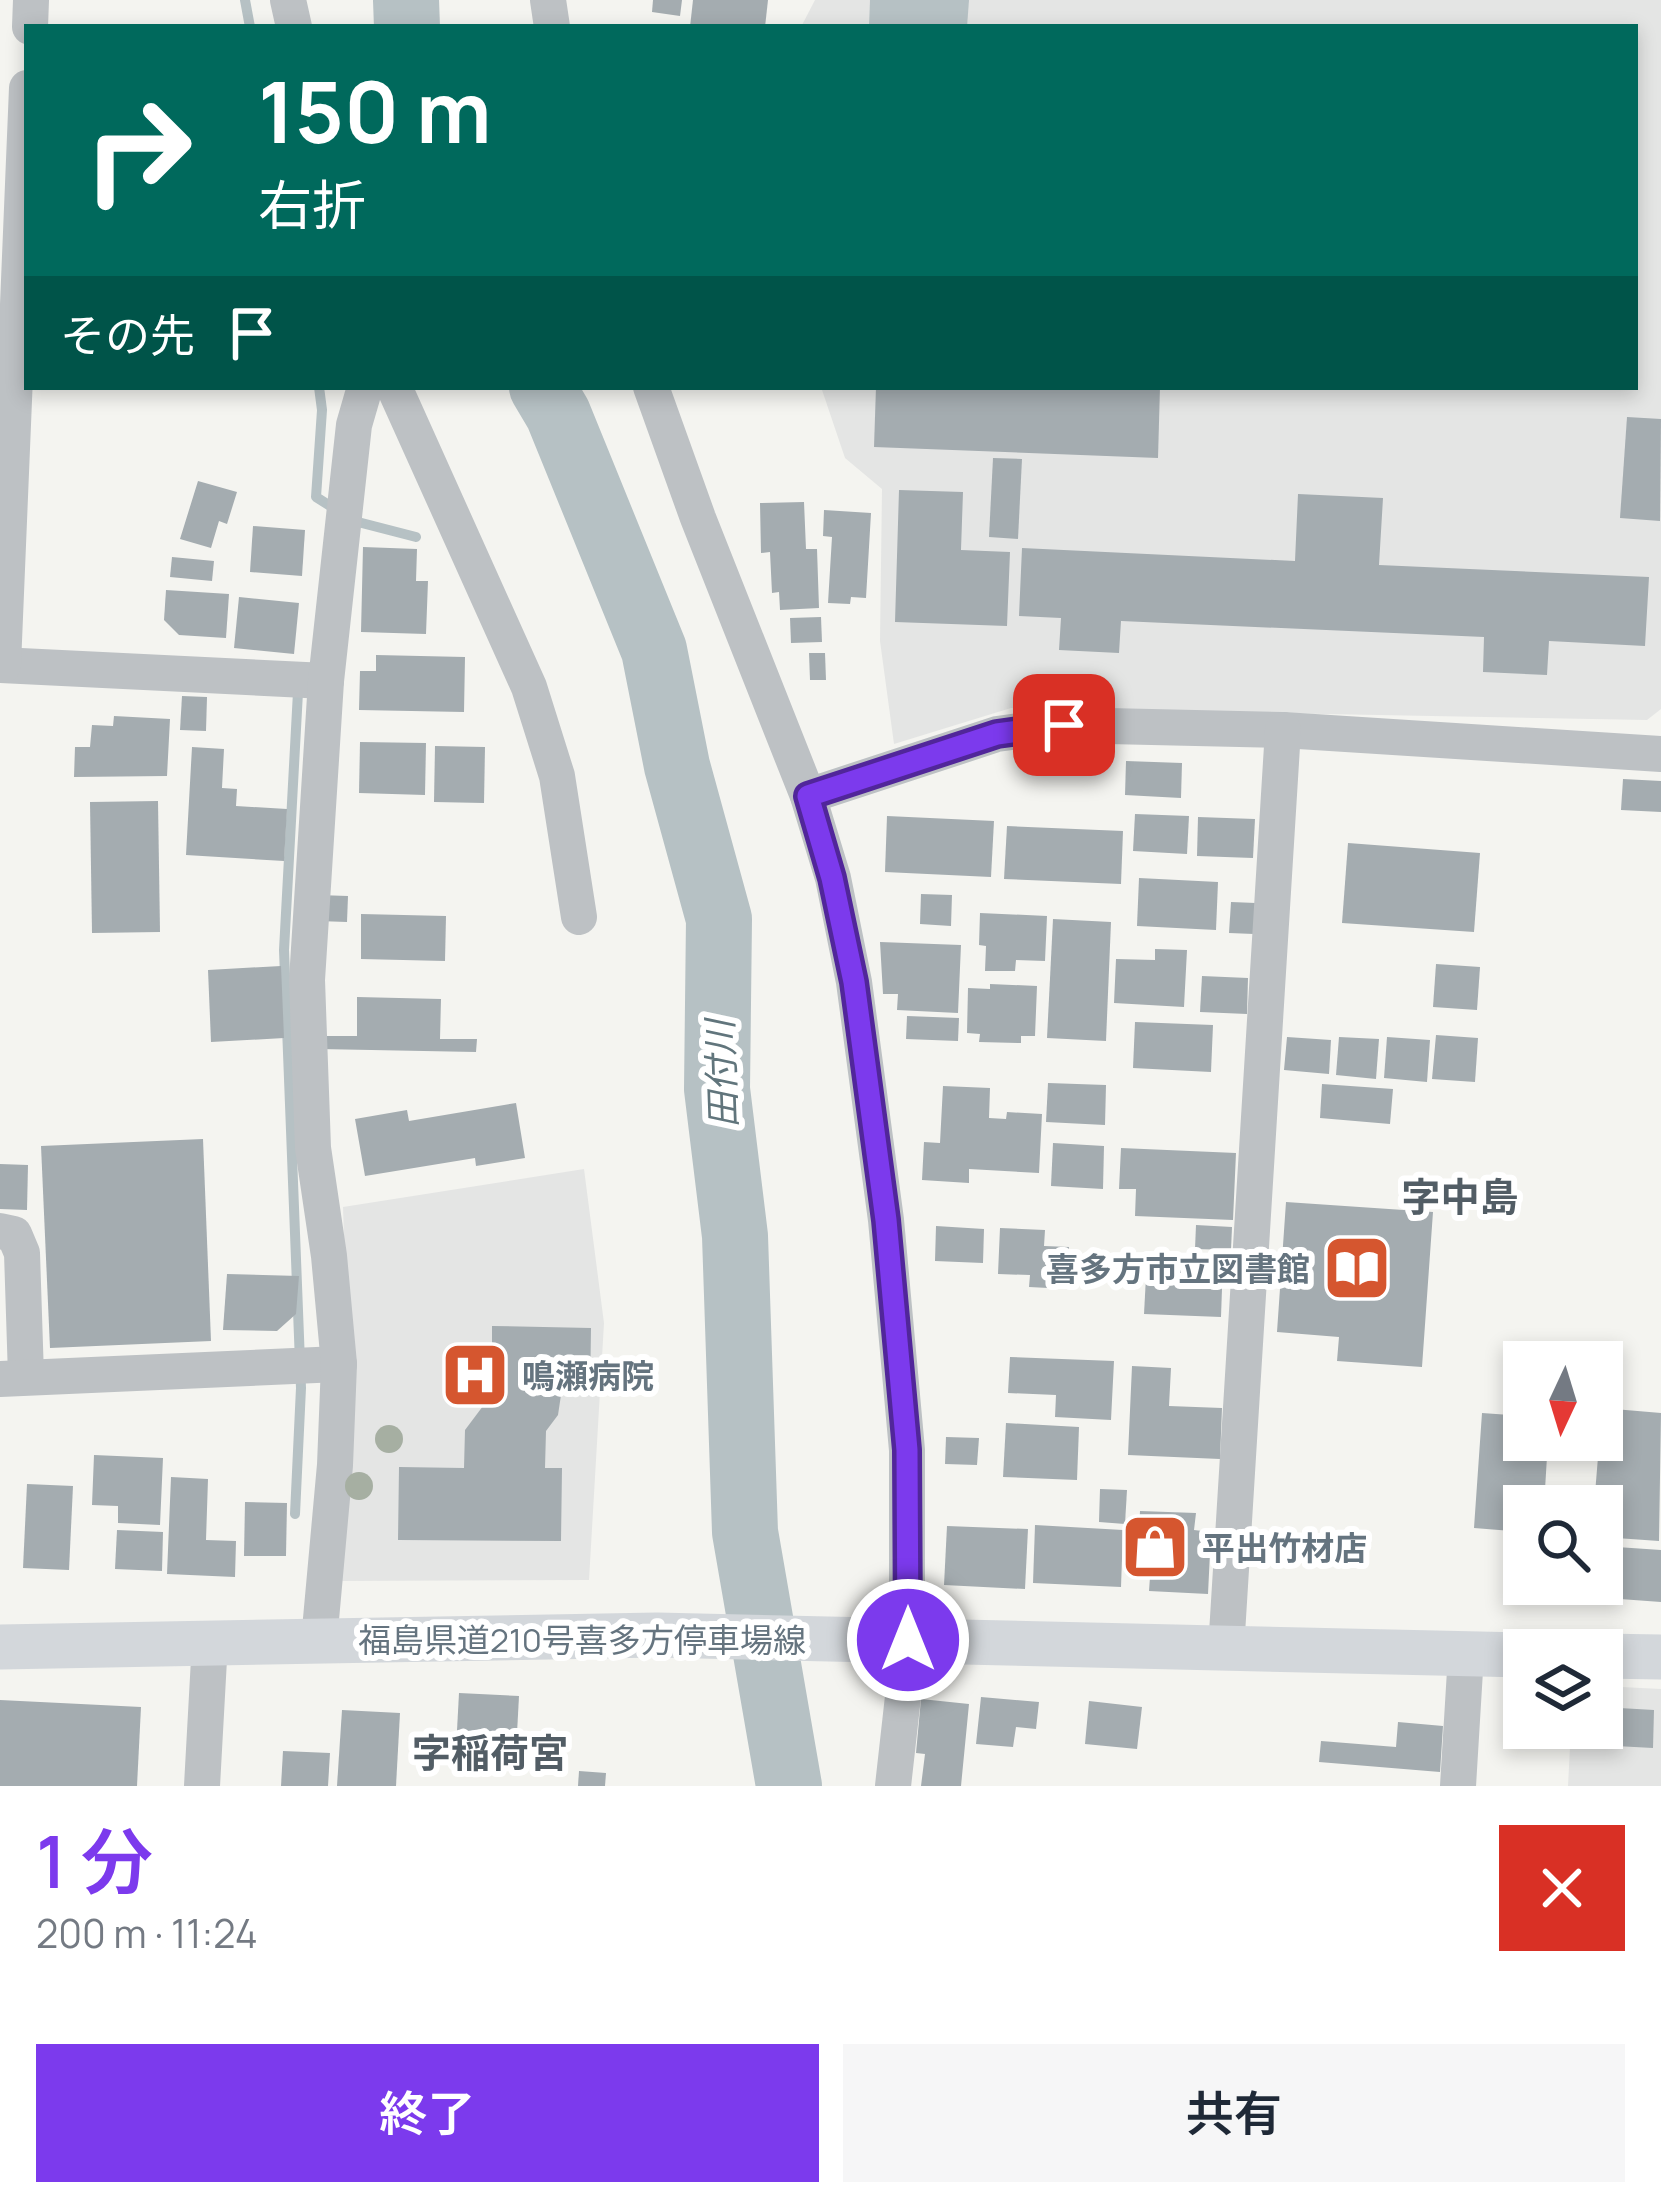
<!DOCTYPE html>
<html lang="ja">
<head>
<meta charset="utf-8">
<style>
	:root { --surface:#fff; --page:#f6f6f7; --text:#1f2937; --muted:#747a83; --accent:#7c3aed }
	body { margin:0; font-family:Manrope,"Noto Sans JP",sans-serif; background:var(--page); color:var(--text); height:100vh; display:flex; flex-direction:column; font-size:45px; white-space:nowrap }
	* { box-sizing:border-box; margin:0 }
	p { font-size:39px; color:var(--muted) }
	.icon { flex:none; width:66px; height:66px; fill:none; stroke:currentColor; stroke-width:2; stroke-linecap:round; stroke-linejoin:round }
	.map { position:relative; height:1786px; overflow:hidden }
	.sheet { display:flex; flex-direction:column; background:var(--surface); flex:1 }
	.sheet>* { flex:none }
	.banner { position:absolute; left:24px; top:24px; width:1614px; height:366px; border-radius:0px; box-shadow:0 6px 18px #0003; background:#00695c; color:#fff; overflow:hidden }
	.needle { width:78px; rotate:184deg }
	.buttons { position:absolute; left:1503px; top:1341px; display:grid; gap:24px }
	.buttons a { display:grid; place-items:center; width:120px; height:120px; border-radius:0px; background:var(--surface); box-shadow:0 6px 18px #0003; font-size:60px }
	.pin { position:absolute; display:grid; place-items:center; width:102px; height:102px; color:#fff; margin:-51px; border-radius:24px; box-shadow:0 6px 18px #0006 }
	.me { position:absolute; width:132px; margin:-66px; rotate:0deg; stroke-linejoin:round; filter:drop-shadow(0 0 9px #0008) }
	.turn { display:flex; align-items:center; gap:42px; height:252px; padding:0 36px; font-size:54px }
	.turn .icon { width:156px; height:156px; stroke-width:2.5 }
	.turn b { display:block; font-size:84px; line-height:102px }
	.then { display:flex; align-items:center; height:114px; padding:0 36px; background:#0003; gap:24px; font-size:45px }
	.round { display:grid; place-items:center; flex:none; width:126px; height:126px; border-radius:0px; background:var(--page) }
	.overview { display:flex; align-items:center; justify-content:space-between; height:204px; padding:0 36px }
	h1 { font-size:72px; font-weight:600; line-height:90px; color:var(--accent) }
	.primary-button { display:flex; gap:24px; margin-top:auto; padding:24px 36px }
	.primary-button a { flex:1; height:138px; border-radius:0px; background:var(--accent); color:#fff; font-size:48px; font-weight:600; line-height:138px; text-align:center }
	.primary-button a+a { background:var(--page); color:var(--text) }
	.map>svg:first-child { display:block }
</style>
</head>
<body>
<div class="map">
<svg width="1661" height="1786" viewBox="0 0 1661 1786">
	<rect width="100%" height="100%" fill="#f4f4f0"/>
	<g fill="#e4e5e4">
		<polygon points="815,0 1661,0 1661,709 1647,720 1011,708 894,744 880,641 882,489 845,458 821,387 1635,387 1635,27 801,27"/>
		<polygon points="584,1169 604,1323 589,1580 338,1581 346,1300 343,1207"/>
		<polygon points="1602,1686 1661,1689 1661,1786 1568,1786 1571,1728 1602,1728"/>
	</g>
	<polygon fill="#b6c1c4" points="870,0 969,0 967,27 869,27"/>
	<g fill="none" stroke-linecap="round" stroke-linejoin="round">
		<g stroke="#b6c1c4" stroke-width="10">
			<polyline points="245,0 250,27"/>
			<polyline points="319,387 322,410 316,497 354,521 416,537"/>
			<polyline points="291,691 298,692 284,950 301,1388 295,1514"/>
		</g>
		<g stroke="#b6c1c4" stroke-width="66">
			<polyline points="406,0 407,27"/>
			<polyline points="542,387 558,414 654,650 677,766 719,919 717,1089 735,1236 745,1532 789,1786"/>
		</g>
	</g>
	<g fill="#a4acb0">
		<polygon points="653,0 682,0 680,16 652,12"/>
		<polygon points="693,0 768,0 765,27 690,27"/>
		<polygon points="876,387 1160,387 1158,458 874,447"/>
		<polygon points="1627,417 1661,419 1660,521 1620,518"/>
		<polygon points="993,458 1022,459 1018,539 989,537"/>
		<polygon points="198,481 237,492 227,524 219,521 211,548 180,539"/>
		<polygon points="899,490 963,492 961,550 1010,552 1007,626 895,622"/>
		<polygon points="1298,494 1383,498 1379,565 1649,577 1645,646 1549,641 1547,675 1483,672 1484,637 1121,621 1119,653 1059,650 1061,618 1019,616 1022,548 1295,561"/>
		<polygon points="804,502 806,549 817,549 819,608 780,610 779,592 772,593 770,552 761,553 760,503"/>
		<polygon points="824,510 871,513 866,598 851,597 850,604 828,603 832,537 823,536"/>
		<polygon points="253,526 305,530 302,576 250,572"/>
		<polygon points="363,547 417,549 416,581 428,581 426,634 361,632"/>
		<polygon points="172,557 214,561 212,581 170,577"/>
		<polygon points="166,590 229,594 226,638 179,635 164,620"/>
		<polygon points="239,597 299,603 294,654 234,648"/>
		<polygon points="821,617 822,642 791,643 790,618"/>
		<polygon points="809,653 825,653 826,680 810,680"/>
		<polygon points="376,655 465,657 464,712 359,710 360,671 376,671"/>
		<polygon points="182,696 207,697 206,731 180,730"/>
		<polygon points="114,716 170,719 167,776 74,777 75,747 90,747 92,725 113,726"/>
		<polygon points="360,742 426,743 425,795 359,793"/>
		<polygon points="435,746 485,747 484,803 434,802"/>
		<polygon points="192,747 224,749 222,788 237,789 236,806 287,809 284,861 186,855"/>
		<polygon points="1126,761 1182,763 1181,798 1125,795"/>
		<polygon points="1623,779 1661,781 1661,812 1621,810"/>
		<polygon points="158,801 160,932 92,933 90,802"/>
		<polygon points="1135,814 1189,816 1187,854 1133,851"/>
		<polygon points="887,816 994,821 991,877 885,872"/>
		<polygon points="1198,817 1255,819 1253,858 1197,856"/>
		<polygon points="1007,826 1123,831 1121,884 1004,879"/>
		<polygon points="1348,843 1480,853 1474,932 1342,923"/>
		<polygon points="1139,878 1218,882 1216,930 1137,926"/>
		<polygon points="921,894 952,895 951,926 920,924"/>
		<polygon points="318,895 348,896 347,922 318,921"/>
		<polygon points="1231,902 1256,903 1254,934 1229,933"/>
		<polygon points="980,913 1047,916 1045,961 1016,960 1015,971 985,971 986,946 979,945"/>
		<polygon points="361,914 446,916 445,961 361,959"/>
		<polygon points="1053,919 1111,922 1106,1041 1047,1038"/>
		<polygon points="880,942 961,945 958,1013 897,1010 898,994 883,994"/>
		<polygon points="1155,949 1187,950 1184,1007 1114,1003 1116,959 1155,960"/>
		<polygon points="1436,964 1480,967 1477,1010 1433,1007"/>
		<polygon points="281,966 284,1038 211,1042 208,970"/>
		<polygon points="1202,976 1248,978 1247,1014 1200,1012"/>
		<polygon points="990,984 1037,986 1035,1036 1021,1036 1021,1043 979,1042 980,1034 967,1033 968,988 990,989"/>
		<polygon points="357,997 441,999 440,1039 477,1039 476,1052 319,1049 320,1036 357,1036"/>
		<polygon points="907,1016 959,1018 958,1041 906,1039"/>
		<polygon points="1135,1022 1213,1025 1211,1072 1133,1068"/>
		<polygon points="1436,1035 1478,1038 1475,1082 1432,1079"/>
		<polygon points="1287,1037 1331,1040 1329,1074 1284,1070"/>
		<polygon points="1339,1037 1379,1039 1376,1079 1336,1075"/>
		<polygon points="1387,1037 1430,1040 1427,1082 1384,1078"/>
		<polygon points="1048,1083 1106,1085 1105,1125 1046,1122"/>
		<polygon points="1322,1084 1393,1089 1390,1124 1320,1118"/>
		<polygon points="943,1086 990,1088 989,1118 1006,1119 1007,1112 1042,1114 1039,1173 969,1169 969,1183 922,1180 924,1142 940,1143"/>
		<polygon points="516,1103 525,1158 476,1166 475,1158 365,1176 355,1119 407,1110 409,1121"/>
		<polygon points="203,1139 211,1341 50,1348 41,1146"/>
		<polygon points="1053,1143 1104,1146 1103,1189 1051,1186"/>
		<polygon points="1121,1148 1236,1153 1233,1220 1135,1216 1136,1189 1119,1189"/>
		<polygon points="0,1164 28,1165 27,1210 0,1209"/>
		<polygon points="1286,1202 1433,1212 1422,1367 1337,1361 1339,1337 1277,1332"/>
		<polygon points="1196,1225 1232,1227 1231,1250 1195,1249"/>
		<polygon points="936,1226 984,1229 983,1263 935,1261"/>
		<polygon points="1000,1228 1045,1230 1044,1246 1069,1247 1068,1289 1029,1287 1030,1275 998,1274"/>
		<polygon points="1147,1258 1223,1261 1221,1317 1144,1314"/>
		<polygon points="227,1274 299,1276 296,1314 277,1331 223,1330"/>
		<polygon points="492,1326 591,1328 590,1396 561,1395 558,1415 546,1431 545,1468 562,1468 561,1541 398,1540 399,1467 464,1468 465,1430 492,1394"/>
		<polygon points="1010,1357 1114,1361 1111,1420 1055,1417 1056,1395 1008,1393"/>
		<polygon points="1132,1366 1171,1368 1169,1406 1222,1408 1220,1459 1128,1455"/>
		<polygon points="1602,1408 1661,1413 1659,1541 1602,1537 1602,1506 1594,1506"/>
		<polygon points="1482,1413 1524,1416 1524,1440 1548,1440 1544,1506 1524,1506 1524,1532 1474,1528"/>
		<polygon points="1006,1423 1079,1427 1077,1480 1003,1477"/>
		<polygon points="946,1437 979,1438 977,1465 945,1464"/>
		<polygon points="94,1455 163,1458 160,1525 118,1523 118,1506 92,1505"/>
		<polygon points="171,1477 208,1479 206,1540 236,1541 235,1577 167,1574"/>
		<polygon points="27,1484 73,1486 69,1570 23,1568"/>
		<polygon points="1100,1489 1127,1490 1125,1524 1099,1522"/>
		<polygon points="245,1502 287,1503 286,1556 244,1556"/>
		<polygon points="1140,1511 1196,1513 1194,1530 1211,1532 1208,1594 1149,1591 1150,1577 1137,1576"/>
		<polygon points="1035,1525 1123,1530 1121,1587 1033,1583"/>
		<polygon points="947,1526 1028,1529 1025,1589 944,1585"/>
		<polygon points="117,1530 163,1532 162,1571 115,1569"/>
		<polygon points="1602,1546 1661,1550 1661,1602 1565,1595 1566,1584 1602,1584"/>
		<polygon points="459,1693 519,1696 516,1752 456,1749"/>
		<polygon points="981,1697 1039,1702 1036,1729 1016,1727 1013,1747 976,1744"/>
		<polygon points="921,1699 969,1704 961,1786 921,1786 925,1754 916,1753"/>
		<polygon points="0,1700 141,1707 137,1786 0,1786"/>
		<polygon points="1089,1701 1142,1707 1137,1749 1085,1744"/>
		<polygon points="1602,1707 1654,1710 1653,1748 1597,1745"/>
		<polygon points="342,1710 400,1713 396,1786 337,1786"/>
		<polygon points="1398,1722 1443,1726 1440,1772 1319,1762 1321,1741 1396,1747"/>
		<polygon points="283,1751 330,1753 328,1786 281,1786"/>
		<polygon points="579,1771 606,1773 605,1786 578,1786"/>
	</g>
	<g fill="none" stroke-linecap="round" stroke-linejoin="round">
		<g stroke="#bdc1c4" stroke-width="36">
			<polyline points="288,0 294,27"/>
			<polyline points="548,0 552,27"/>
			<polyline points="30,27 31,0"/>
			<polyline points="394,387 529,687 557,776 579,917"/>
			<polyline points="651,387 698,518 808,796 833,878 854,982 886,1220 907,1450 907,1661 893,1786"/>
			<polyline points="0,665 326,681"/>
			<polyline points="3,665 27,88"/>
			<polyline points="808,796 997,734 1064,725 1283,730 1661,754"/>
			<polyline points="0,1231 14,1234 22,1253 26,1376"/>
			<polyline points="0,1379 339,1364"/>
			<polyline points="319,1641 335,1465 339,1364 329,1256 313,1148 307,980 326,681 354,425 365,387"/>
			<polyline points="1226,1650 1283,730"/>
			<polyline points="202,1786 210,1641"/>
			<polyline points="1458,1786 1466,1654"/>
		</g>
		<g stroke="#d3d7db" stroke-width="45">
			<polyline points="0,1647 657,1635 1524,1655"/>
			<polyline points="1602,1656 1661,1657"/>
		</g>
	</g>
	<g fill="#a6afa2">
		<circle cx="389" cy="1439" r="14"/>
		<circle cx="359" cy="1486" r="14"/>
	</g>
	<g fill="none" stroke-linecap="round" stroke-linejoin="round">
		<g stroke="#51269a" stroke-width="30">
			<polyline id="route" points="908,1640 907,1450 886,1220 854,982 832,878 808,796 997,734 1064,725"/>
		</g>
		<use href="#route" stroke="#7c3aed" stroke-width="21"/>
	</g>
	<defs>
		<g id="library-square" transform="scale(3.45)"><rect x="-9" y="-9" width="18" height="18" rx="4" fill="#d5562f" stroke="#fff"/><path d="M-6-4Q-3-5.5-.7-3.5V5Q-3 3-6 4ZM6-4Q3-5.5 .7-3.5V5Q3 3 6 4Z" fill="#fff"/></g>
		<g id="hospital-square" transform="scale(3.45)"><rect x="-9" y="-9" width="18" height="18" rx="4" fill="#d5562f" stroke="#fff"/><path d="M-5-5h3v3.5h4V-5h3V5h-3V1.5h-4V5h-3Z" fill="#fff"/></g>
		<g id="shop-square" transform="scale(3.45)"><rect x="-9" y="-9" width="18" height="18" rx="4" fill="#d5562f" stroke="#fff"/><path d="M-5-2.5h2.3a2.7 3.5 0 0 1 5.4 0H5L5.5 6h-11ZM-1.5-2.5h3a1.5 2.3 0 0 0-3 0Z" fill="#fff"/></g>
	</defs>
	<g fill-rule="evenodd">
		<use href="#library-square" x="1357" y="1268"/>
		<use href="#hospital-square" x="475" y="1375"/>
		<use href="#shop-square" x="1155" y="1547"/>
	</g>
	<g text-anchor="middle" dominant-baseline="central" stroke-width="12" stroke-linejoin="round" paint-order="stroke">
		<g font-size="33" font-weight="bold" fill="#65747f" stroke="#fff" text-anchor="start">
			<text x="1310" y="1268" text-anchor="end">喜多方市立図書館</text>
			<text x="522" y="1375">鳴瀬病院</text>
			<text x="1202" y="1547">平出竹材店</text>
		</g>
		<g font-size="33" fill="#65747f" stroke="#fff">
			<text x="582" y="1639">福島県道210号喜多方停車場線</text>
		</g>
		<g font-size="36" font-style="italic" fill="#61757c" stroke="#fff">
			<text transform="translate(721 1074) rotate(-92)">田付川</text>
		</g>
		<g font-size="39" font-weight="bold" fill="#525d65" stroke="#fff">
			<text x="1460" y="1196">字中島</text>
			<text x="490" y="1752">字稲荷宮</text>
		</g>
	</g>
</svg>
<div class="buttons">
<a><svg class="needle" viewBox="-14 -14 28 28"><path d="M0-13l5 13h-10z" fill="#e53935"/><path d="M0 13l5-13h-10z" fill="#747a83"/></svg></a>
<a><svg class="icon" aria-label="search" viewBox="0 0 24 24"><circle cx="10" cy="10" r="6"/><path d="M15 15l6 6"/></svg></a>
<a><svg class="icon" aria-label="layers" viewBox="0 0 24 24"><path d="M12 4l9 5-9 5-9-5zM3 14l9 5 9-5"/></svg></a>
</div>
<div class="pin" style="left:1064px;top:725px;background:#d93025"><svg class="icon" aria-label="arrive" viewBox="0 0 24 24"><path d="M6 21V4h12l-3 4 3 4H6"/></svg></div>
<svg class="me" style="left:908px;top:1640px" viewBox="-20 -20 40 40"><circle r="17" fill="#7c3aed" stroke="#fff" stroke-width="3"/><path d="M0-11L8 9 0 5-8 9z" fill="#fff"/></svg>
<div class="banner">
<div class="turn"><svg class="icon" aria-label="right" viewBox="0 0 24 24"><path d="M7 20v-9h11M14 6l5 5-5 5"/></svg><div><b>150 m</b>右折</div></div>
<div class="then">その先<svg class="icon" aria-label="arrive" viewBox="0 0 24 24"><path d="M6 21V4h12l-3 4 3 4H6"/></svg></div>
</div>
</div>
<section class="sheet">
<div class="overview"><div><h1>1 分</h1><p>200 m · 11:24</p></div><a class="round" style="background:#d93025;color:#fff"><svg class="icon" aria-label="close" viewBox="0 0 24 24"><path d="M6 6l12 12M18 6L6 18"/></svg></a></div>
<div class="primary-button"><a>終了</a><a>共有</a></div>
</section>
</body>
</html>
